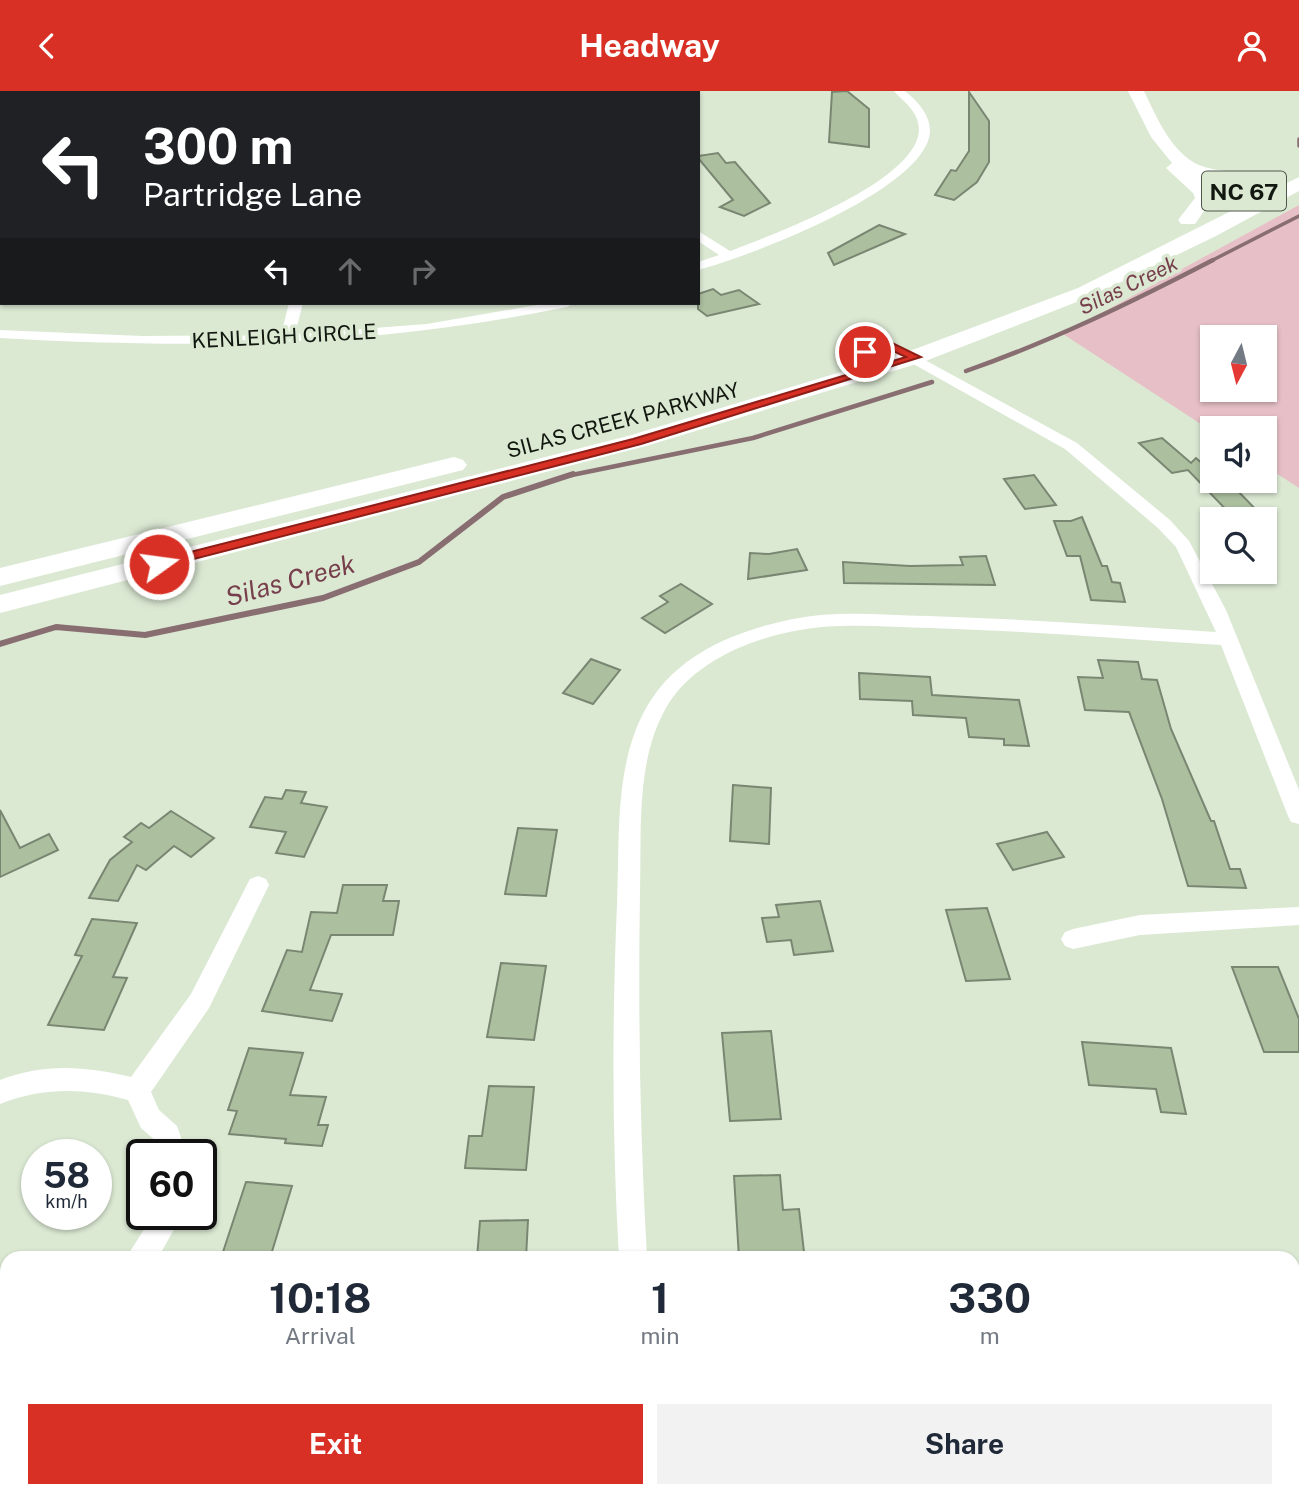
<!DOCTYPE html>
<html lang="en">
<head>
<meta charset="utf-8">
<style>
	:root { --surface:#fff; --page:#f2f2f3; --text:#1f2937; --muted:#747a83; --accent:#d93025 }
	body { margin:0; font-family:"Public Sans",sans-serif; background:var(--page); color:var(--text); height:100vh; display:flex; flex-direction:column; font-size:26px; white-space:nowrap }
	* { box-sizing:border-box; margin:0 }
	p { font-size:23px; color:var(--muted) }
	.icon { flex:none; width:38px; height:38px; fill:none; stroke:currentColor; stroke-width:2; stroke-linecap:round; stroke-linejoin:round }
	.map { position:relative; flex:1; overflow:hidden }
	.drawer { position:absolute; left:0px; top:1160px; width:1300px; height:247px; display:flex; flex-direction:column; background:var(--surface); border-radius:21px 21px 0 0; box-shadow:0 2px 5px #0004 }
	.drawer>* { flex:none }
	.hud { position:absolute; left:0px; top:0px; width:700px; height:214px; box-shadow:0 2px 5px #0004; background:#202124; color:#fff; overflow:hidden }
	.needle { width:46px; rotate:187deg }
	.buttons { position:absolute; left:1200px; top:234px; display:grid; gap:14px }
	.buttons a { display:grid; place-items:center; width:77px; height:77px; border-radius:0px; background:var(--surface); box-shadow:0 2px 5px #0004; font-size:35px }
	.speed { position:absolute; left:21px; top:1048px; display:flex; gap:14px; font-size:35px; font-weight:700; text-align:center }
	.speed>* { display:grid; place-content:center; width:91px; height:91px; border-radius:50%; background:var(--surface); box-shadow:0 2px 5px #0004; line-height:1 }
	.speed small { font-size:18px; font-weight:400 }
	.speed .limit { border:4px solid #111; border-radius:10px; background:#fff; color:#111 }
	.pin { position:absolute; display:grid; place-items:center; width:60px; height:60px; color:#fff; margin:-30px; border:4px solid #fff; border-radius:50%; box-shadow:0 2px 7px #0007 }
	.me { position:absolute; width:77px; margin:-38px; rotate:76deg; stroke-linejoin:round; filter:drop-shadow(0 0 5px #0008) }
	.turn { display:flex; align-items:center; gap:24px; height:147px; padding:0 28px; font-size:32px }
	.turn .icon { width:91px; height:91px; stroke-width:2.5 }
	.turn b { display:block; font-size:49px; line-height:60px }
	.lanes { display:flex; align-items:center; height:66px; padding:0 28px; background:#0003; justify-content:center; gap:35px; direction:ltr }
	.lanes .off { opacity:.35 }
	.eta { display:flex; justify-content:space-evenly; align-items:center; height:119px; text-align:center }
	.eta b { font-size:42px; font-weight:700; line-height:49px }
	.primary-button { display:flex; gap:14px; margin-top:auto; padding:14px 28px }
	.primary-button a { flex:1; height:80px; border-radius:0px; background:var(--accent); color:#fff; font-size:28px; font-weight:700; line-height:80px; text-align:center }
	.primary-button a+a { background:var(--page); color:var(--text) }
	header { display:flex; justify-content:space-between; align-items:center; height:91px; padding:0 28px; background:var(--accent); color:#fff; font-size:32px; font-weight:700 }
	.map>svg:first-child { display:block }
</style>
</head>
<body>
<header><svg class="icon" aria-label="back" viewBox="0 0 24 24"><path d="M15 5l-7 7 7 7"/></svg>Headway<svg class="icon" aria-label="person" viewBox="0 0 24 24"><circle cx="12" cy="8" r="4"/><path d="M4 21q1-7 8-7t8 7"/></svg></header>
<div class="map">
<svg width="1299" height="1406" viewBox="0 0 1299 1406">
	<rect width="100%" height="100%" fill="#dbe9d3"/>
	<path fill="#e7c0c7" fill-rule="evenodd" d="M1299,114v283l-34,-22v-37h-52v3l-150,-98zM1213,247h52v52h-52z"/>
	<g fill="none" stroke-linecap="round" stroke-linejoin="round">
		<g stroke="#896e71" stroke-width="3.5">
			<polyline points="1299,48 1299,55"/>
			<polyline points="1209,171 1299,125"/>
		</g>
		<g stroke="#896e71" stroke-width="4.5">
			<path d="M966,280c86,-30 166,-69 247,-111"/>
			<polyline points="567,385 753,347 932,291"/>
		</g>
		<polyline stroke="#896e71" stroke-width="6" points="0,553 56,536 145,544 323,507 419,471 503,406 573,383"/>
	</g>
	<g fill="#acc0a0" stroke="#798672" stroke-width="2">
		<polygon points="847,0 869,18 869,56 829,51 832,1"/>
		<polygon points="969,1 989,30 989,71 977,91 954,109 935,104 951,79 956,80 969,60"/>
		<polygon points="718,62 726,72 735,71 770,112 744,125 720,116 733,109 698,67 698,65"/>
		<polygon points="879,134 905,143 834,174 828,162"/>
		<polygon points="713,198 721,204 739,199 759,213 707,225 698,218 698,203"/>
		<polygon points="1162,347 1191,372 1196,367 1213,382 1213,390 1232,394 1266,429 1236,429 1188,379 1172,382 1139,352"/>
		<polygon points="1034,384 1056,414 1025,418 1004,388"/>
		<polygon points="1082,426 1102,475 1107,475 1112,491 1120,492 1125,511 1091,509 1080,465 1067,465 1054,430 1071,430"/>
		<polygon points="797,458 807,479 748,488 750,462 769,463"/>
		<polygon points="986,465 995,494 844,492 843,471 910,475 963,474 960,466"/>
		<polygon points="681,493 712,513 665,542 642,527 668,511 660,505"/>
		<polygon points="591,568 620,579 593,613 563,602"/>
		<polygon points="1098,569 1138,571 1142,588 1157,589 1171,638 1211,730 1214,730 1230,778 1240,778 1246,797 1188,795 1162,708 1129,621 1085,619 1078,586 1103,587"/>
		<polygon points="859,582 930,586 932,604 1019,609 1029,655 1004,654 1004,648 969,646 966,627 913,624 912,610 860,608"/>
		<polygon points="733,694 771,697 769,753 730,750"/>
		<polygon points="286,699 306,701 301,712 327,716 304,766 276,762 286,741 250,736 265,706 282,708"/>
		<polygon points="0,719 20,757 49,743 58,759 0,786"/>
		<polygon points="171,720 214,747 191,766 174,755 146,779 137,774 118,810 89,807 110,769 132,751 124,746 141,732 149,737"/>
		<polygon points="518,737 557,739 546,805 505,803"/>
		<polygon points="1047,741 1064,766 1013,779 997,753"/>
		<polygon points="343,794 387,794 383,810 399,810 393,844 331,844 310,899 342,903 332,930 262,920 287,859 302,861 311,821 337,822"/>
		<polygon points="820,810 833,860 794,864 791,849 767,851 762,827 779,826 776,814"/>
		<polygon points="987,817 1010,888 966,890 946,819"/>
		<polygon points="92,828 137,832 113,886 127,887 104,939 48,934 82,865 75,864"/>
		<polygon points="501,872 546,875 534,949 487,946"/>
		<polygon points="1232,876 1278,876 1299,928 1299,961 1264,961"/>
		<polygon points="771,940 781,1028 730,1030 722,942"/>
		<polygon points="1082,951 1171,957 1186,1023 1161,1021 1156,998 1089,994"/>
		<polygon points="249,957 303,962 290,1004 326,1006 318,1034 328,1034 322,1055 285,1052 286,1048 229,1043 237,1020 228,1019"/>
		<polygon points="489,995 534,996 526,1079 465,1077 469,1045 482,1045"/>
		<polygon points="780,1084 783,1119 799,1118 804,1161 793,1161 794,1167 739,1167 734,1085"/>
		<polygon points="246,1091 292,1095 270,1167 222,1164"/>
		<polygon points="528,1129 526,1167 477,1167 480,1130"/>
	</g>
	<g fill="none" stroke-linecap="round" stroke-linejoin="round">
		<g fill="#fff" fill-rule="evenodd">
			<polygon points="196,0 207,0 195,2"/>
			<polygon points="450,0 463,0 449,2"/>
			<polygon points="549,0 563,0 564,2 550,2"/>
			<path d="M894,0h11c12,10 25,23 25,40 -2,58 -182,126 -232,139v-8l21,-7 -21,-14v-10l32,20c42,-16 187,-69 189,-121 0,-18 -14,-27 -25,-39z"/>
			<polygon points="0,201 2,201 0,211"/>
			<path d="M289,212h14l-8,31 132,-10 121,-21h26l-7,4c-194,40 -370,42 -567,31v-8l142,6 139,-1z"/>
			<path d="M890,250l187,102 93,77 19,21 37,69 73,180v34l-8,-2 -3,-6 -67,-171c-96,-6 -193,-14 -290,-17 -45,-1 -92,-6 -137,3 -47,9 -103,33 -128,77 -31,54 -24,126 -26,185 -2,122 0,243 7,365h-28c-7,-118 -7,-236 -2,-354 3,-66 -4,-146 34,-204 31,-48 88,-70 142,-81 44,-9 89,-4 134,-3 96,3 193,10 289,16l-40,-85 -18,-19 -93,-79 -180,-101v-6z"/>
			<path d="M258,785l8,3 3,6 -60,123 -58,84 8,18 18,16 10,29h-26l-4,-13 -16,-14 -13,-28c-45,-12 -84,-13 -128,4v-24c45,-17 85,-14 131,-3l60,-83 59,-115z"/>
			<polygon points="1299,816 1299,834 1140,844 1073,858 1065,855 1061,848 1065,841 1073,838 1140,824"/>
			<polygon points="153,1124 182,1124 158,1167 126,1167"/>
			<polygon points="7,1222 7,1252 0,1253 0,1223"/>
			<polygon points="651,1400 683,1400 684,1406 652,1406"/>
		</g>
		<g fill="#fff" fill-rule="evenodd">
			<path d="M1128,0h16c12,25 25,56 49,71 25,16 80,5 88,14 -13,14 -62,7 -79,3l11,19 -18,26h-14l-3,-4 17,-22 -2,-5 -27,-25 6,-5 -21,-26z"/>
			<polygon points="1299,86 1299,100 1216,145 1092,205 923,271 646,355 0,522 0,504 628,345 907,261 1078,197"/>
			<polygon points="454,366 463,369 467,374 463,379 0,495 0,477"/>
		</g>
	</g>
	<polygon fill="#d93025" stroke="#8d1f18" stroke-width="2" points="890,251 921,266 641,353 159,477 153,473 159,469 633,348 906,266 889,258 865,265 860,261"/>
	<g text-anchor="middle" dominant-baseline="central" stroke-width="7" stroke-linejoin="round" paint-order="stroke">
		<g font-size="21" font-style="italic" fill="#773e4c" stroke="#dbe9d3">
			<text transform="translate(1128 194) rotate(-26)">Silas Creek</text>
		</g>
		<g font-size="21" fill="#12170f" stroke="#dbe9d3">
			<text transform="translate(284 245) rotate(-3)">KENLEIGH CIRCLE</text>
			<text transform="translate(623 329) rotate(-15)">SILAS CREEK PARKWAY</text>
		</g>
		<rect fill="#dbe9d3" stroke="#4e564a" stroke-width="2" x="1202" y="80.5" width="84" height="39" rx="5"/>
		<g font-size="23" font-weight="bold" fill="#12170f">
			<text x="1244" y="100">NC 67</text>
		</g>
		<g font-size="26" font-style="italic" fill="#773e4c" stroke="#dbe9d3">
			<text transform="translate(290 489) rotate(-15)">Silas Creek</text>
		</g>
	</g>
</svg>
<div class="buttons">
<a><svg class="needle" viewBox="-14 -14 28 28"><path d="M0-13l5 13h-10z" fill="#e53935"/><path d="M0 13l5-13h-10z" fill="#747a83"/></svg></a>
<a><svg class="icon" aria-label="sound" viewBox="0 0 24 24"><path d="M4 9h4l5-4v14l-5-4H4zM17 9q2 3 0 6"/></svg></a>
<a><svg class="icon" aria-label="search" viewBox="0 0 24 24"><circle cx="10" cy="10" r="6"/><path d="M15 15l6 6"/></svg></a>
</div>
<div class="speed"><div>58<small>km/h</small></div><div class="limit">60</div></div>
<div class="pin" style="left:865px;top:261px;background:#d93025"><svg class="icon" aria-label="arrive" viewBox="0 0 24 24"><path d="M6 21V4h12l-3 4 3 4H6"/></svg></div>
<svg class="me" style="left:159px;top:473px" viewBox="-20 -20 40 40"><circle r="17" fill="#d93025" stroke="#fff" stroke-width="3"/><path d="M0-11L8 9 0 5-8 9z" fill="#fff"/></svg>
<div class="hud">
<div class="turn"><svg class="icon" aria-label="left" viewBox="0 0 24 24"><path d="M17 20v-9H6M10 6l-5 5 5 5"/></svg><div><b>300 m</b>Partridge Lane</div></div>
<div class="lanes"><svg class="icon" aria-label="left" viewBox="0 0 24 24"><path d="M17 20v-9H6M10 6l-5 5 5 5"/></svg><svg class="icon off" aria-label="ahead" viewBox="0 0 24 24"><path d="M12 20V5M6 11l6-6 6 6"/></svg><svg class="icon off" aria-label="right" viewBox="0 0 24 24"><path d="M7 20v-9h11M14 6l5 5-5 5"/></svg></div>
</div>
<section class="drawer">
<div class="eta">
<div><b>10:18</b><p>Arrival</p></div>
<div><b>1</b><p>min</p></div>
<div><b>330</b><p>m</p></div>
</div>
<div class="primary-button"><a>Exit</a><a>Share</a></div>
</section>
</div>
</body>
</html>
